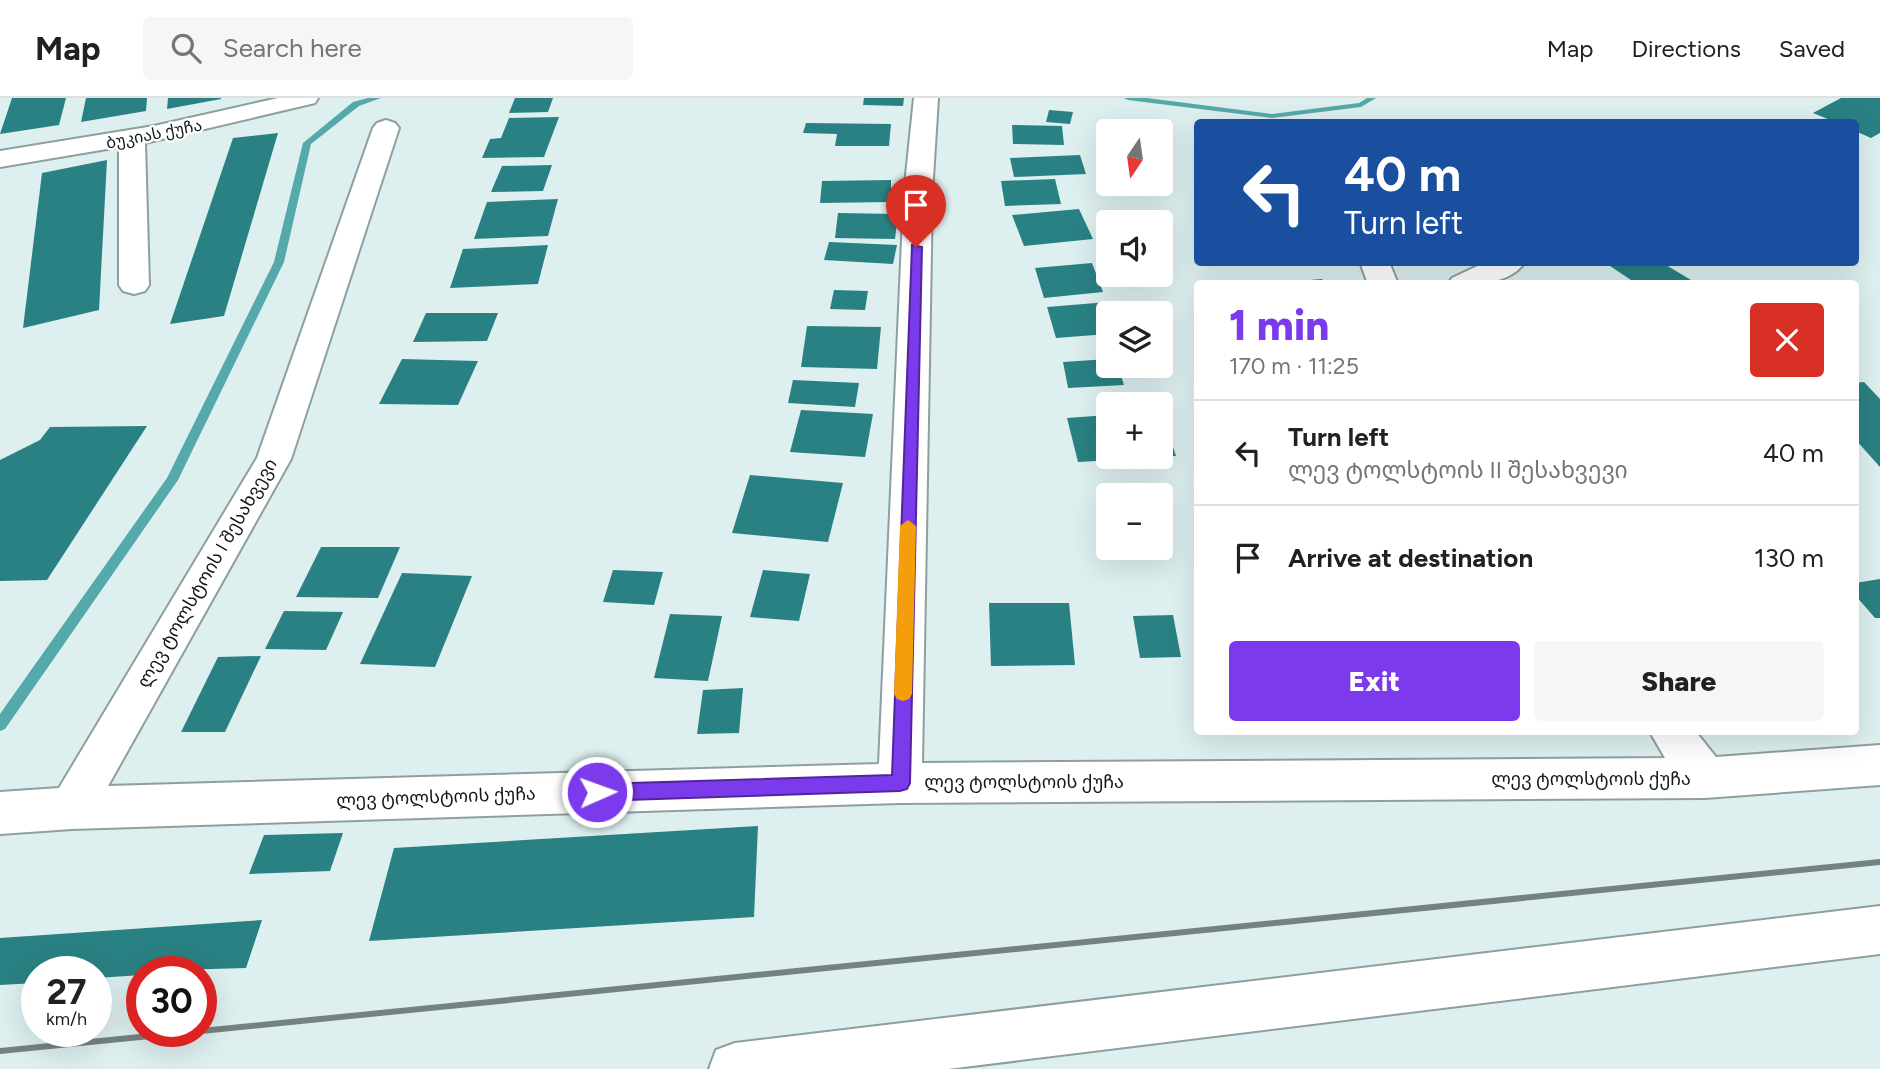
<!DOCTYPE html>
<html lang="en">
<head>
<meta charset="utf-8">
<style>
	:root { --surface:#fff; --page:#f6f6f6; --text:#202124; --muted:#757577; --line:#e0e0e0; --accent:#7c3aed }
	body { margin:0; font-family:Figtree,"Noto Sans Georgian",sans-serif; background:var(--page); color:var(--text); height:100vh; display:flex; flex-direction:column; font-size:26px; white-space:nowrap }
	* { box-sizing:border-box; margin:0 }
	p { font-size:23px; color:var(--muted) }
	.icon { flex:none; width:38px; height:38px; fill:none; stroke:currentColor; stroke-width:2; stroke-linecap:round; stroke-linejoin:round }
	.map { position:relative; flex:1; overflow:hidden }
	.side { position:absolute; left:1194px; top:182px; width:665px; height:455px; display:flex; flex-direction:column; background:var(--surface); border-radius:7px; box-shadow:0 7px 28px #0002 }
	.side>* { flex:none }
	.banner { position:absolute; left:1194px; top:21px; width:665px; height:147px; border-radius:7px; box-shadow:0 7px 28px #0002; background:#1a4fa0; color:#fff; overflow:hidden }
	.needle { width:46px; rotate:193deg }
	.controls { position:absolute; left:1096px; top:21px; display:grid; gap:14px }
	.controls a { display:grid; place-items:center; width:77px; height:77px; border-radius:7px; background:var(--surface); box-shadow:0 7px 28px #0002; font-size:35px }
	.speed { position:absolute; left:21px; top:858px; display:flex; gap:14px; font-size:35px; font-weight:700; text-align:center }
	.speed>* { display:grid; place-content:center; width:91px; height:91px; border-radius:50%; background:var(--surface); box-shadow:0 7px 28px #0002; line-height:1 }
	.speed small { font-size:18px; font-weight:400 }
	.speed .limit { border:10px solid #d22; background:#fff; color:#111 }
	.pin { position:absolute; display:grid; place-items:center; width:60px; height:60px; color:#fff; margin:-72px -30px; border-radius:50% 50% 50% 0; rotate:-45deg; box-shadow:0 0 7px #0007 }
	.pin .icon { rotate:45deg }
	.me { position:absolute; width:77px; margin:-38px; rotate:88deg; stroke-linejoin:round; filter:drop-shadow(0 0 5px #0008) }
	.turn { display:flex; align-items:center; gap:24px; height:147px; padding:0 35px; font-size:32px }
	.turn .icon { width:91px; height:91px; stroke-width:2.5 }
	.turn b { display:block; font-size:49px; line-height:60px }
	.round { display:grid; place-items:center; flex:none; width:74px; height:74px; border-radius:7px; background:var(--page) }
	.head { display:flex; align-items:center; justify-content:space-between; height:119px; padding:0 35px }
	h1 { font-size:42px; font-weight:800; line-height:52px; color:var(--accent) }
	.cta { display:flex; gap:14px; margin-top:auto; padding:14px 35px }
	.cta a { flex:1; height:80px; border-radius:7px; background:var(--accent); color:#fff; font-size:28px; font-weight:800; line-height:80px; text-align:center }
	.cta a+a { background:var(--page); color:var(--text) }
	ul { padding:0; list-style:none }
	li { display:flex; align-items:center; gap:21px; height:105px; padding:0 35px; border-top:2px solid var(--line) }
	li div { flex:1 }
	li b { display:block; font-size:26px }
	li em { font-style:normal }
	header { display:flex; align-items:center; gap:42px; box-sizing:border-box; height:98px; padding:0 35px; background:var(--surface); border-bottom:2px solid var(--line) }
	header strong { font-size:33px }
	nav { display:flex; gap:38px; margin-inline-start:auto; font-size:24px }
	.search { width:490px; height:63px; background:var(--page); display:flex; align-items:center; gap:18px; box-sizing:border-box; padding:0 24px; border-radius:7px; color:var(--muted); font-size:26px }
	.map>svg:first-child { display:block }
</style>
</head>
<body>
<header>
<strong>Map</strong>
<div class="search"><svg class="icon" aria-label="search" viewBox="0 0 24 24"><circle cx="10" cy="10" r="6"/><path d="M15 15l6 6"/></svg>Search here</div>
<nav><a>Map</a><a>Directions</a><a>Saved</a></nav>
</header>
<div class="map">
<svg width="1880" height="971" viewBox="0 0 1880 971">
	<rect width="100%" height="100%" fill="#ddefef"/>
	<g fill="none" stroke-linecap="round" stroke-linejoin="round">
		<g fill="#56a9aa" fill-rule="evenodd">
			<polygon points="368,0 381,0 359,8 311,46 284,164 178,382 5,631 0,633 0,616 167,380 274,164 303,45 353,4"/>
			<polygon points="1124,0 1147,0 1272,16 1359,5 1367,0 1376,0 1361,9 1272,20 1128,2"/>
		</g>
	</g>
	<g fill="#2a8183">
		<polygon points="12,0 66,0 59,27 0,36"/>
		<polygon points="86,0 147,0 146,13 81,24"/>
		<polygon points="168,0 221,0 221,1 167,11"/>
		<polygon points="515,0 553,0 548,14 509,15"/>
		<polygon points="864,0 904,0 903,8 863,7"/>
		<polygon points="1841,0 1880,0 1880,35 1871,40 1855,33 1855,24 1835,24 1813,15"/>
		<polygon points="1049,12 1073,14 1070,26 1046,24"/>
		<polygon points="559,19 544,59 482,60 490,41 501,40 509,20"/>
		<polygon points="806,25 891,26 889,48 835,48 837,36 803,35"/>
		<polygon points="1012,27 1062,28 1064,47 1013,46"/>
		<polygon points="278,35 224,218 170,226 233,40"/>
		<polygon points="1080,57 1086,76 1014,79 1010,60"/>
		<polygon points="107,62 99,212 23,230 42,75"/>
		<polygon points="552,67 543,93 491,94 502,68"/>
		<polygon points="1055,81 1061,106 1005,108 1001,83"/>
		<polygon points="891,82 891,104 820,105 822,83"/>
		<polygon points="558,101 548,138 474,141 487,104"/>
		<polygon points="1079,111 1093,141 1024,148 1012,117"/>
		<polygon points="838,115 898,116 895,141 835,140"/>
		<polygon points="829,144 897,147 893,166 824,162"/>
		<polygon points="548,147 538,186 450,190 463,151"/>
		<polygon points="1604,164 1661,164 1691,182 1684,186 1637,186"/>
		<polygon points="1092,165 1103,194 1044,200 1035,170"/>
		<polygon points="1322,181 1325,186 1285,186 1285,184"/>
		<polygon points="834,192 868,193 865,212 830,211"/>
		<polygon points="1108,204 1112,215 1108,215 1108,236 1056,240 1047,209"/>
		<polygon points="426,215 498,215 487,243 413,244"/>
		<polygon points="807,228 881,229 877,271 801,269"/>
		<polygon points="402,261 478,263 458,307 379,306"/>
		<polygon points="1108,261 1108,268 1118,268 1124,287 1068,290 1063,264"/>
		<polygon points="793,282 859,285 855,309 788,305"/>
		<polygon points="1864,284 1880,301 1880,369 1855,341 1855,285"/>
		<polygon points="801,312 873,316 865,359 790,354"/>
		<polygon points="1160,312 1161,312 1176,358 1160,359"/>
		<polygon points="1108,317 1108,359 1132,361 1078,364 1067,320"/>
		<polygon points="147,328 47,482 0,483 0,362 40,342 50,329"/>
		<polygon points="750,377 843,385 828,444 732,435"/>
		<polygon points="321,449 400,449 378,500 296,499"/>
		<polygon points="613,472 663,474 654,507 603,504"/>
		<polygon points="763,472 810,476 799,523 750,519"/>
		<polygon points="402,475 472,478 435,569 360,566"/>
		<polygon points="1880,481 1880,520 1875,520 1855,497 1855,485"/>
		<polygon points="989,505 1069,505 1075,567 991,568"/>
		<polygon points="284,513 343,514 326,552 265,551"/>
		<polygon points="670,516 722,518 708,583 654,580"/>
		<polygon points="1173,517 1181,559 1140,560 1133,518"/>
		<polygon points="261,558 225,634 181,634 218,559"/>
		<polygon points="743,590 739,635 697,636 703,592"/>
		<polygon points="758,728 754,819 369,843 394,750"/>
		<polygon points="343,735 330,773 249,776 264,737"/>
		<polygon points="262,822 246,870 142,873 142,877 96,880 96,873 37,873 37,885 0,887 0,840"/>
	</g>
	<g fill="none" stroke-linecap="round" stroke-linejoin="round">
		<g stroke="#8e9f9f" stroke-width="4">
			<g id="minor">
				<polygon points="278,0 318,0 315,5 145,45 149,187 145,193 134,196 123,193 119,187 119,49 0,69 0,53 154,28"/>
				<polygon points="914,0 938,0 932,96 922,665 1665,660 1650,634 1696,634 1716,659 1880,647 1880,687 1705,700 900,705 72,731 0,736 0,694 59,690 257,360 373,30 377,25 386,22 395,25 399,30 291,361 108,688 879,666 904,96"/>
				<polygon points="1360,164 1389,164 1398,186 1368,186"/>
				<path d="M1486,164h39c-16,24 -52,22 -77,22l4,-6z"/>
				<polygon points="1880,808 1880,856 948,971 709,971 716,952 735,945"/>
			</g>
		</g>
		<use href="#minor" fill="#fff" fill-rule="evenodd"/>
		<g stroke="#768282" stroke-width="6">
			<polyline points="201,933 1880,764"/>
			<polyline points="0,953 200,933"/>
		</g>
	</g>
	<polygon fill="#7c3aed" stroke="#51269a" stroke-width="2" points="912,147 922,149 910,685 907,691 900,693 597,703 590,700 588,694 590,688 597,686 892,677"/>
	<polygon fill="#f59e0b" points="908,422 916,428 912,596 909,601 903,603 897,601 894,596 900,428"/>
	<g text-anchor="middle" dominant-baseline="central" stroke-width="5" stroke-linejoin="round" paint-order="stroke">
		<g font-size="16" fill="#111818" stroke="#fff">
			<text transform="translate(154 36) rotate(-11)">ბუკიას ქუჩა</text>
		</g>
		<g font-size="18" fill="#111818" stroke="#fff">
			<text transform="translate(207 475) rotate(-60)">ლევ ტოლსტოის I შესახვევი</text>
			<text x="1591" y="681">ლევ ტოლსტოის ქუჩა</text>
			<text x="1024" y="684">ლევ ტოლსტოის ქუჩა</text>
			<text transform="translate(436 699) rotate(-2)">ლევ ტოლსტოის ქუჩა</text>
		</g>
	</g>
</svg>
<div class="controls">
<a><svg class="needle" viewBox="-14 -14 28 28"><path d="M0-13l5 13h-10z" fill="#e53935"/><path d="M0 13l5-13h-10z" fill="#757577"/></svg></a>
<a><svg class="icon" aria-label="sound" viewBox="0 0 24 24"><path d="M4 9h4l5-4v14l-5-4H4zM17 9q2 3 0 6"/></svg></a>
<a><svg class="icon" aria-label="layers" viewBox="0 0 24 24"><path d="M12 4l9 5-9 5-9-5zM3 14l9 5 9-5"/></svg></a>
<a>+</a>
<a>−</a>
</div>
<div class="speed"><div>27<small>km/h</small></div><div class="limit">30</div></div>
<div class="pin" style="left:916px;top:149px;background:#d93025"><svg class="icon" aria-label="arrive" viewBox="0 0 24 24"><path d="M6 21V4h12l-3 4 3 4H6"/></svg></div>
<svg class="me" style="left:597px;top:694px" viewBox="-20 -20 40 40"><circle r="17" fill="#7c3aed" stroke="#fff" stroke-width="3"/><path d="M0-11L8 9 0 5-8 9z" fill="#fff"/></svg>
<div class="banner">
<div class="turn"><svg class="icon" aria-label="left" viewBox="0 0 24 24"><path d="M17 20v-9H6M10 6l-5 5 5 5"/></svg><div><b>40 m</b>Turn left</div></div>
</div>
<section class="side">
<div class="head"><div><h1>1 min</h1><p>170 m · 11:25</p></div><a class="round" style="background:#d93025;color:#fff"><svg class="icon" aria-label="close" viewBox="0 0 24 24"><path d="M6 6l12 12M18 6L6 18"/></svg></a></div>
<ul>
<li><svg class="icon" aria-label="left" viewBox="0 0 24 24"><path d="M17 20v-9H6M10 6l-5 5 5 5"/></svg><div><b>Turn left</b><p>ლევ ტოლსტოის II შესახვევი</p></div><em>40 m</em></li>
<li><svg class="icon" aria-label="arrive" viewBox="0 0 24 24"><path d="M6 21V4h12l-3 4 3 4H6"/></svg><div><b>Arrive at destination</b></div><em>130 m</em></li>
</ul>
<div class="cta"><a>Exit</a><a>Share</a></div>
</section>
</div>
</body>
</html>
